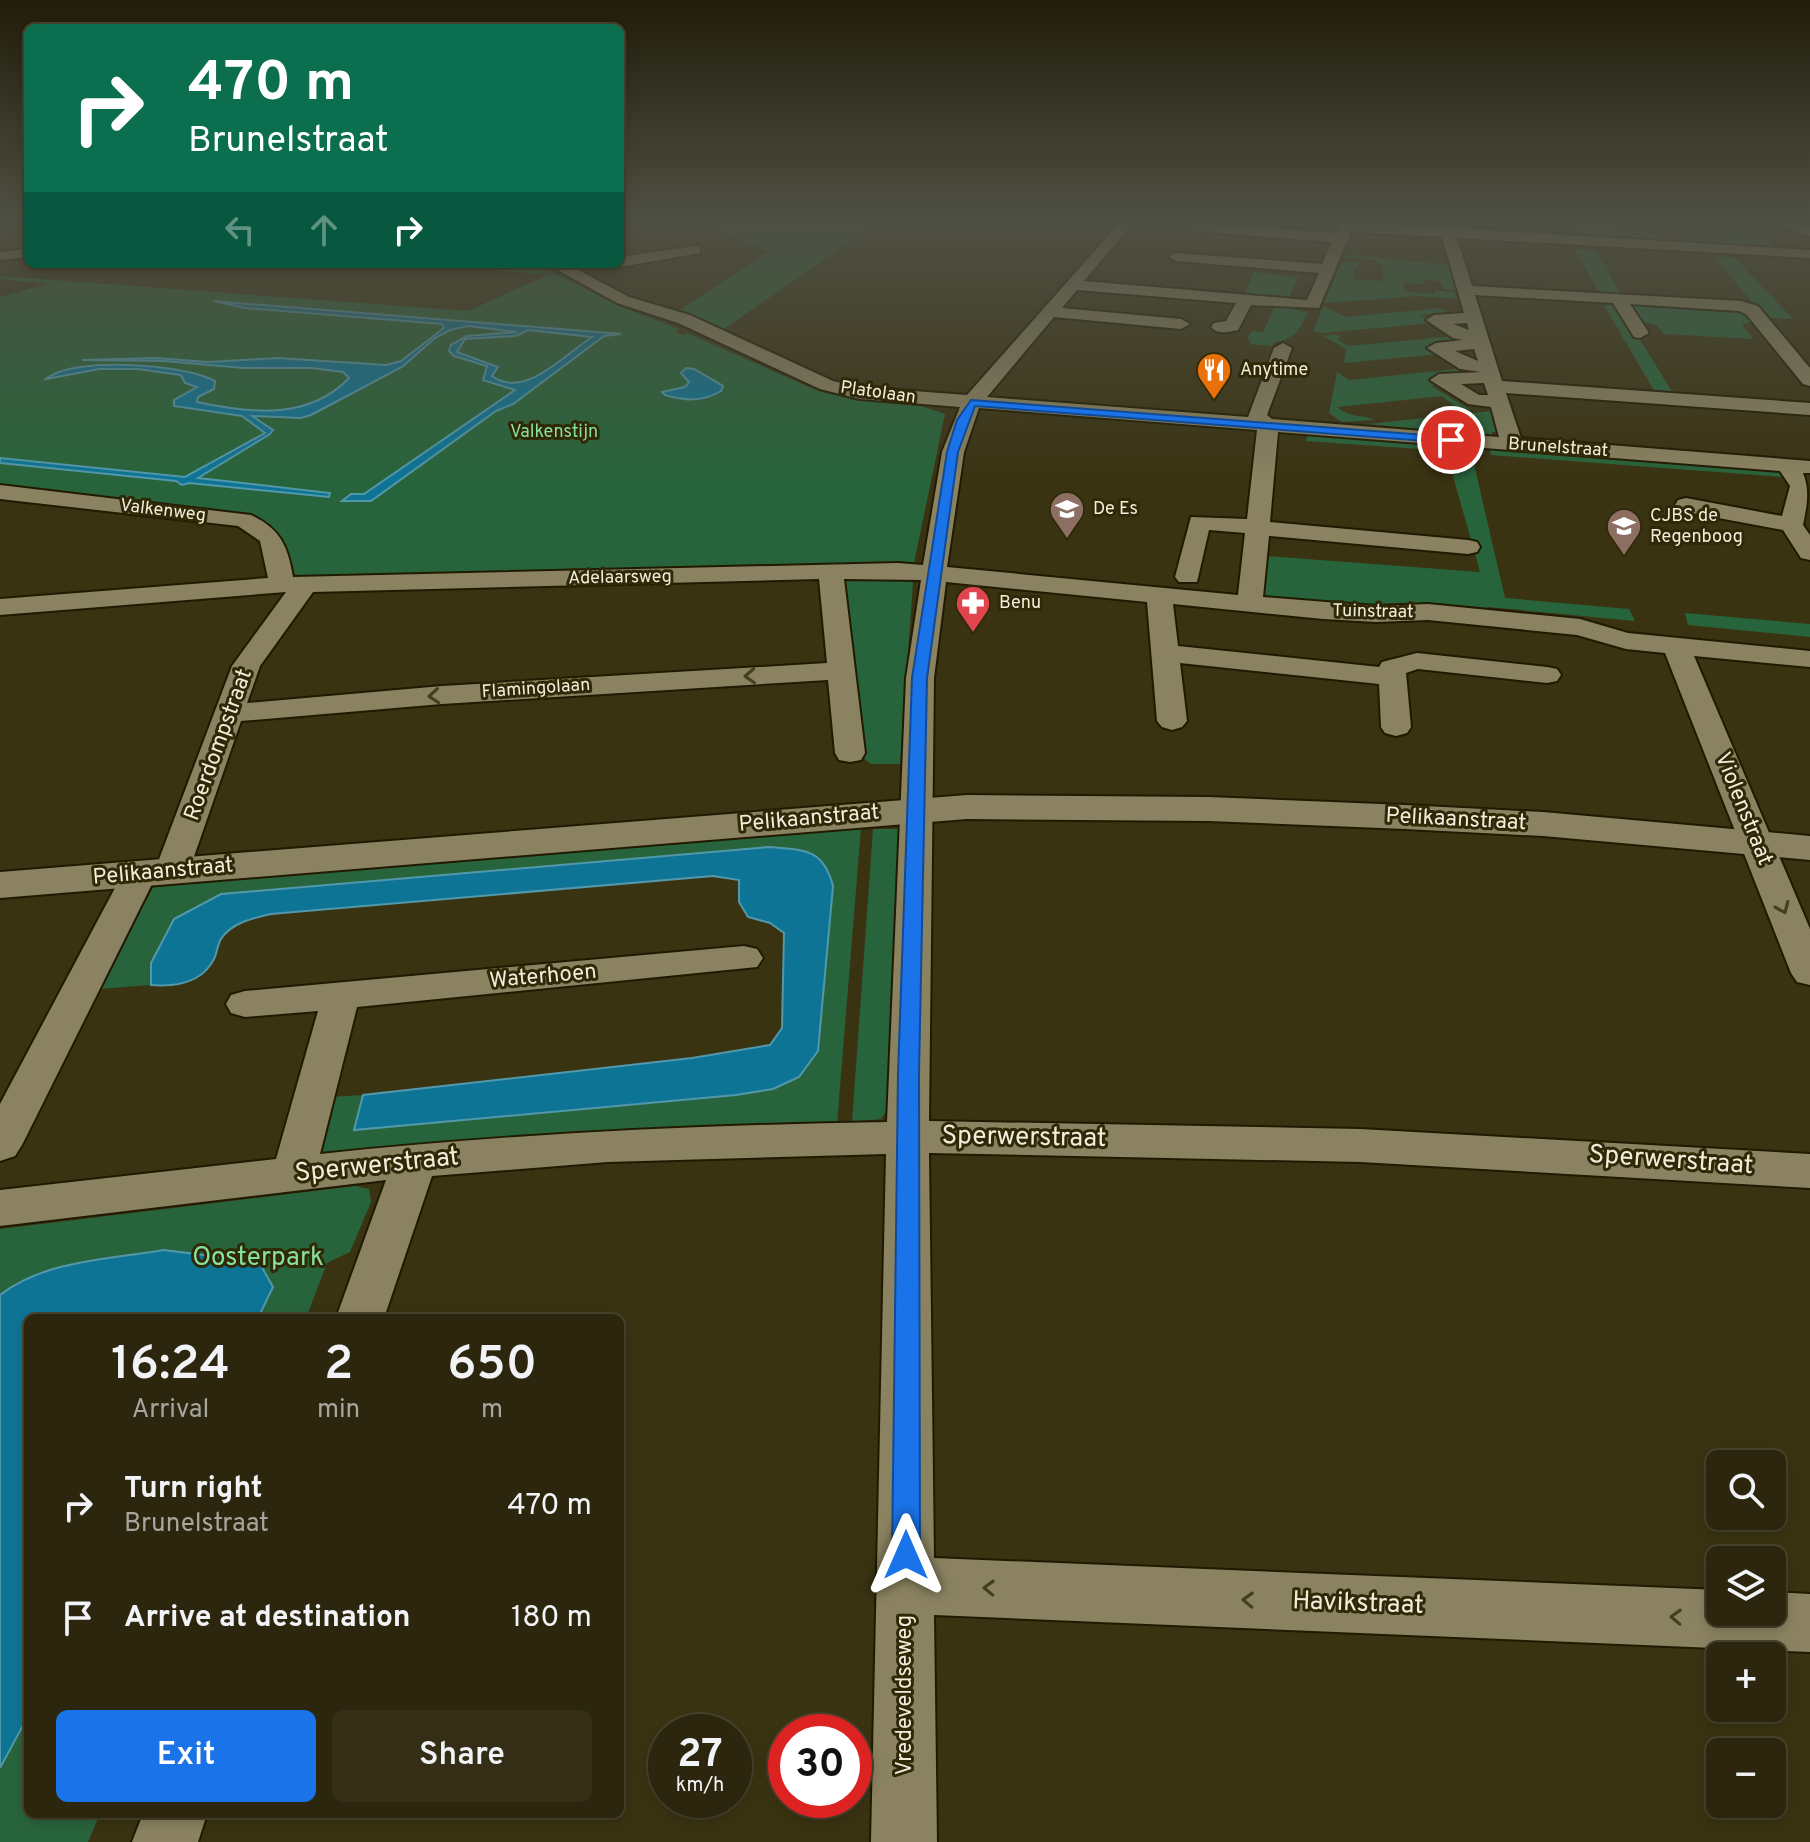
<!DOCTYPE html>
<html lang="en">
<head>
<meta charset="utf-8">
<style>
	:root { --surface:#2c260e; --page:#342e17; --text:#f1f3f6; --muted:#a6a59e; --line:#48432e; --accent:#1a73e8 }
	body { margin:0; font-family:Overpass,sans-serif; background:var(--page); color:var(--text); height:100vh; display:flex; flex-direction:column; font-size:30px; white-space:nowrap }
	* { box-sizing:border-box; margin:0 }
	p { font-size:26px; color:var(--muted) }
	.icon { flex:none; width:44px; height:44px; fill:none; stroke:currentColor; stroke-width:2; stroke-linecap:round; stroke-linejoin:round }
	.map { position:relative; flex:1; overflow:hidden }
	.sheet { position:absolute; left:24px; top:1314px; width:600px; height:504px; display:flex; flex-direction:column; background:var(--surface); border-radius:12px; box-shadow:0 4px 12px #0003,0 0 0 2px var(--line) }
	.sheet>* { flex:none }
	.hud { position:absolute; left:24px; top:24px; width:600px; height:244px; border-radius:12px; box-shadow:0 4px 12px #0003,0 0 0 2px var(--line); background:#0b6e4f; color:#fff; overflow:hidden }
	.tools { position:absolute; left:1706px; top:1450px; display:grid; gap:16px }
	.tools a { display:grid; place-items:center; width:80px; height:80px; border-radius:12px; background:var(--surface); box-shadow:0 4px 12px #0003,0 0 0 2px var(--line); font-size:40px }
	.speed { position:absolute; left:648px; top:1714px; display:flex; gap:16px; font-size:40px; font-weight:700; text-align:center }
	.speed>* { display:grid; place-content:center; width:104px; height:104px; border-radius:50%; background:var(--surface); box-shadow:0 4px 12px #0003,0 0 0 2px var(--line); line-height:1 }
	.speed small { font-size:20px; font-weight:400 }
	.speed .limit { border:12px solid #d22; background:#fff; color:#111 }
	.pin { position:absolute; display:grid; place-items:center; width:68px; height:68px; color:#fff; margin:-34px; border:4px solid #fff; border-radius:50%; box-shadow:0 2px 8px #0007 }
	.me { position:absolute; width:88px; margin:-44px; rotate:0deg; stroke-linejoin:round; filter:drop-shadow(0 0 6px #0008) }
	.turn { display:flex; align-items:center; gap:28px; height:168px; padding:0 32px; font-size:36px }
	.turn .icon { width:104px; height:104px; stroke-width:2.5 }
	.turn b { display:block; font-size:56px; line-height:68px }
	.lanes { display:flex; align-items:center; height:76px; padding:0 32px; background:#0003; justify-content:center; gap:40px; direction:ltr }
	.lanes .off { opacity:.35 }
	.eta { display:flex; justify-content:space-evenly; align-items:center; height:136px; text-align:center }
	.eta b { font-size:48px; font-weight:600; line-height:56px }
	.cta { display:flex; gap:16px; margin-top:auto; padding:16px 32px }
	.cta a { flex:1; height:92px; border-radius:12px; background:var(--accent); color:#fff; font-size:32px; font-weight:600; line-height:92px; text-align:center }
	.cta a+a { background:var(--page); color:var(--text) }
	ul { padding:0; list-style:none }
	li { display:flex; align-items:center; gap:24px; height:112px; padding:0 32px }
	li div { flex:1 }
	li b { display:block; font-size:30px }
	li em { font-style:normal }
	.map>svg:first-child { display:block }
</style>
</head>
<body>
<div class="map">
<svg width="1810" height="1842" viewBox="0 0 1810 1842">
	<rect width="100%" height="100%" fill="#3a3312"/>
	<g fill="#28643b">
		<polygon points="696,221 879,221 723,330 678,311 768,252"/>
		<path d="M1555,221c26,0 94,3 111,22l-101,-7 -2,-6 18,-1z"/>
		<polygon points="1739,231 1766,239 1778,250 1682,241 1686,241 1684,237"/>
		<polygon points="1575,249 1595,250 1621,294 1599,293"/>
		<polygon points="1347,255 1450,265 1457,290 1443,289 1440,281 1424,280 1424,284 1403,283 1404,291 1434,294 1434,291 1455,292 1457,299 1419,296 1324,303 1342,262 1359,262 1358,269 1353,269 1354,279 1384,281 1382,265 1374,260 1345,258"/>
		<polygon points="1714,257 1735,258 1793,319 1770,318 1748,306 1754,304"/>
		<path d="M505,264l37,3 75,38 62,24 -3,3 7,3 4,-2 131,58 36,9 67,6 24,8 -31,149 -617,17c-12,-33 -13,-48 -46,-63l-251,-27v-193l48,-13 -48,-5v-3l468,35 80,-36 -79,-7z"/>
		<polygon points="1254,272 1298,277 1287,302 1244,296"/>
		<polygon points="1601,300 1616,301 1673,393 1655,392"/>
		<polygon points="1624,302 1743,310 1756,322 1742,324 1753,339 1664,334 1656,325 1638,321"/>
		<path d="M1275,306l33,6c-8,17 -14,28 -34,30l-2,4 -22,-2 1,-4 -4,-1 4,-8 12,1z"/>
		<polygon points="1323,306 1346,317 1440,308 1449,313 1420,315 1433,323 1321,333 1313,331"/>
		<polygon points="1335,334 1341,338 1336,339 1348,346 1468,335 1472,340 1429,347 1440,354 1344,363 1346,349 1324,336"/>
		<path d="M1476,367l6,5 -51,7 9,5 -9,2 40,24 -10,1 -19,-15 -105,11c17,13 22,6 38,13l-33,2 -13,-9 8,-41 12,8z"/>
		<polygon points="1492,411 1499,432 1492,432 1492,436 1367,424"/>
		<polygon points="1308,434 1470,447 1505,598 1629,609 1635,621 1488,607 1488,612 1272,601 1263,592 1265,556 1480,572 1446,451 1306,441"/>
		<polygon points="1489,448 1777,470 1782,477 1491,455"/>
		<polygon points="898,576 913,583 900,764 871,764 858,754 843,578"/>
		<polygon points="1685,613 1810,624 1810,637 1688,625"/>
		<polygon points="861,828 837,1124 330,1155 313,1150 330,1097 363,1095 354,1130 736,1095 773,1089 799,1077 803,850 769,847 221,894 151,963 151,985 98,989 156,882"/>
		<polygon points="873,829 900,829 891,1104 881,1119 852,1122"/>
		<polygon points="355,1186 369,1189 371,1202 350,1252 327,1263 306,1318 28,1318 28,1814 100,1814 88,1842 0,1842 0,1229"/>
	</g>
	<g fill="#0e7496" stroke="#5298aa" stroke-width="2" fill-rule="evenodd">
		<path d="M214,301l407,33 -17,2 -91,68 -17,7 -125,90h-29l9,-7h13l151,-104 -32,-10 4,-14 -33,-10 -5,-5 2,-6 16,-9 50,-4 -49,-6 -18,4 -15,8 -33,29 -91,48 -10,3 -49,-2 21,14 -3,4 -72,44 132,15 -1,4 -140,-14 -7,2 -6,-4 -176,-18v-5l185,19 80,-44 -23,-17 -68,-10v-6l23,-13 -12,-4 -4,-8 -44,-6h-38l-53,10c26,-23 138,-15 169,2l-1,8 -16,8 -1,5c52,11 111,19 152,-24l-6,-6 -31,-4h-69l-79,-7 -82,-1 74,-2 52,4 70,-4 108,7 15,-4 43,-33 -2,-4 -197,-16zM528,330l64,7c-27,17 -67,63 -100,39l6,-9 -41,-15 8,-13 51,-3z"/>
		<path d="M686,368l8,1 29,17 -2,5c-18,11 -36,10 -56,4l-3,-3 23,-5 4,-5 -8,-9z"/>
		<path d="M769,847c35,3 54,1 64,39l-15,165 -19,26 -26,12 -37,6 -382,35 9,-35 329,-37 78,-13 12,-17 2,-95 -14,-10 -22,-6 -9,-15v-22l-26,-4 -442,38c-18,4 -40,9 -50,25 -3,5 -4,12 -6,18 -12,26 -38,30 -64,28v-22l23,-44 47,-25z"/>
		<path d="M164,1250l95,12 14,25 -15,31h-230v398l-28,52v-473c45,-35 110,-36 164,-45z"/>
	</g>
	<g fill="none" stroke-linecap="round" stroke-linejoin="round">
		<g stroke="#211a00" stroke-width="4">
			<g id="minor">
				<path d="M1121,221h14l-51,60 223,19 12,-27 -143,-12 -7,-4 7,-4 146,11 10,-22 -137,-11 -7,-4 7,-4 141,10 5,-12 469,29v8l-353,-20 15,48 269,15 17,5 52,62v18l-7,-2 -57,-70 -7,-3 -109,-7 19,29 -9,5 -6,-1 -21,-34 -138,-8 27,86 308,22v12l-304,-22 15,45 289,23v12h-7c7,17 4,33 0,52l7,10v25l-9,-2 -18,-28 -97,-18 -8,-2 -3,-5 3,-5 8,-2 96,18 8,-30 -10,-15 -502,-39 -8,90 198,18 9,2 3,5 -3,5 -9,2 -199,-18 -6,61 113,9 52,-2 112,11 40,4 48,14 182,18v16l-116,-11 116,273v56l-13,-3 -6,-9 -126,-320 -39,-4 -49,-14 -149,-15 -52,2 -53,-3 -150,-15 5,42 201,21 3,-5 35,-9 130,14 10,2 4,6 -4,6 -10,2 -129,-14 -12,4 5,54 -4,6 -11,3 -11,-3 -4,-6 -2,-43 -199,-21 7,58 -5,6 -10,3 -10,-3 -5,-6 -10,-119 -201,-20 -12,96 -5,443 431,8 450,25v34l-450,-26 -431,-9 5,405 786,32v22h52v-20l38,2v58l-876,-37 3,227h-66l15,-688 -278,8 -176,14 -48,142h-48l50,-138 -386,46v-36l276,-31 42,-148 -73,6 -14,-4 -5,-9 5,-9 14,-4 499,-45 13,3 6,9 -6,9 -400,40 -37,147c188,-20 377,-29 567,-32l19,-444 15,-98 -77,-1 21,174 -4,7 -11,2 -11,-2 -4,-7 -7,-73 -386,24 -201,17 -52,150 -5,7 -12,3 -12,-3 -3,-4 -135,271 -7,11 -15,5v-57l123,-231 5,-7 12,-3 12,3 3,4 77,-204 54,-74 -286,23v-16l268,-21 -8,-37 -22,-15 -238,-27v-14l251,30c30,14 37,32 42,62l605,-14 25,2 19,-113 18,-45 -100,-8 -40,-10 -142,-66 -61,-20 -70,-39h20l62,33 61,18 143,66 27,6 107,8zM1351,232l91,5 22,76 -30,2 -8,5 27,18 10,2 -27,3 -9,5 33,21 21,3 -42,2 -9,6 38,24 23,3 8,30 -227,-18 -5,-4 25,-67 -9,-5 -9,5 -26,69 -261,-20 67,-80 127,12 9,-5 -9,-5 -119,-11 15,-18 159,13 -10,18 -12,2 -3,4c6,8 19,5 27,3l13,-25 68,3zM1467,323l2,7 -16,-6zM1474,349l4,12 -23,-10zM1484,383l4,12h-9l-18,-11zM979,408l278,22 -10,89 -56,-2 -16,60 4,5h18l12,-52 36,3 -7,62 -291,-28 17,-115zM819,579l8,84 -385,23 -195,17 13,-37 53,-74z"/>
				<polygon points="1763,221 1786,221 1810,228 1810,236"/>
				<polygon points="695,246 700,247 700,253 620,267 614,264 620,264 620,257"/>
				<polygon points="28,249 28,257 0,260 0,252"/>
				<polygon points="143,1814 207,1814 198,1842 132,1842"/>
			</g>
		</g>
		<g stroke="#211a00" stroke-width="4">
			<polygon id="tertiary" points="967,795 1208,797 1405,805 1543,812 1810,836 1810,860 1543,836 1405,829 1208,821 967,819 0,898 0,872"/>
		</g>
		<use href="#minor" fill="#8a8260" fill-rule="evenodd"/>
		<use href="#tertiary" fill="#8a8260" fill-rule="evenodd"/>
	</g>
	<defs><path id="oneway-chevron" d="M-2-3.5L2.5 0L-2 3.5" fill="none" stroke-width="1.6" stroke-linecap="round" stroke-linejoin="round" transform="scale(2)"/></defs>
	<g stroke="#463f1d">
		<use href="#oneway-chevron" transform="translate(750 676) rotate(177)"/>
		<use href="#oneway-chevron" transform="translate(434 696) rotate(175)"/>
		<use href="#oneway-chevron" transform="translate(1783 908) rotate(67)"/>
		<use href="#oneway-chevron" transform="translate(989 1588) rotate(-178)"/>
		<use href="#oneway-chevron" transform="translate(1248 1600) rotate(-178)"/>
		<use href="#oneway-chevron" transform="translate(1676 1617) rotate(-178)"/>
	</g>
	<linearGradient id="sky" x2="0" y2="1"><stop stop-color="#201c0a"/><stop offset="0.46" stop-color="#4f5044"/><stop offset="1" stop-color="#4f5044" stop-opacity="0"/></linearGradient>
	<rect width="1810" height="479" fill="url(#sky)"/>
	<polygon fill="#1a73e8" stroke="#114b97" stroke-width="2" points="971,400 1451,437 1456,440 1451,443 975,406 958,452 927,678 919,1073 920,1555 916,1565 906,1569 896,1565 892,1555 898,1073 912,678 947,452 957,420"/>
	<defs>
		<g id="restaurant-pin" transform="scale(1.8)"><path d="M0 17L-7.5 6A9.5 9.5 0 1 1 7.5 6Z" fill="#e8710a" stroke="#302907"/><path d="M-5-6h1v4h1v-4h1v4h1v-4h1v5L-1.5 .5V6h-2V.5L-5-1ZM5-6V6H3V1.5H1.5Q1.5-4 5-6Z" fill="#fff"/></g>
		<g id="school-pin" transform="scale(1.8)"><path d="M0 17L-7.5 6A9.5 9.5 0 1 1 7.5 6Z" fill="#8d6e63" stroke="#302907"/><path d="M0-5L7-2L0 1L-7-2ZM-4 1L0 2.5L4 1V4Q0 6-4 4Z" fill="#fff"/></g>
		<g id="pharmacy-pin" transform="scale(1.8)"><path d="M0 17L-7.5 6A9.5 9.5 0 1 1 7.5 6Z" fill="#e0444e" stroke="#302907"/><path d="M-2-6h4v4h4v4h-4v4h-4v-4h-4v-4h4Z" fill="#fff"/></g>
	</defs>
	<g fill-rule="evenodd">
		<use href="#restaurant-pin" x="1214" y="370"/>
		<use href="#school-pin" x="1067" y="509"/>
		<use href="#school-pin" x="1624" y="526"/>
		<use href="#pharmacy-pin" x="973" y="603"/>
	</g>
	<g text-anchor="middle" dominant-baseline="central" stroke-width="6" stroke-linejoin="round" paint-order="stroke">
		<g font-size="18" fill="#f1edda" stroke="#302907" text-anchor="start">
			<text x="1240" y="370">Anytime</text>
			<text x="1093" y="509">De Es</text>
			<text x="1650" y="516">CJBS de<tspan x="1650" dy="21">Regenboog</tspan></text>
			<text x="999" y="603">Benu</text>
		</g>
		<g font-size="18" fill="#f1edda" stroke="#302907">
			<text transform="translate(878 393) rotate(8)">Platolaan</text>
			<text transform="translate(1558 448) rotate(4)">Brunelstraat</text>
			<text transform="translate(163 511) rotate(7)">Valkenweg</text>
			<text transform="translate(620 578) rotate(-1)">Adelaarsweg</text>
			<text transform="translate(1373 612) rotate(1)">Tuinstraat</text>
			<text transform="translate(536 689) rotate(-4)">Flamingolaan</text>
		</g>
		<g font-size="18" fill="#87e19e" stroke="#302907">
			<text x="554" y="432">Valkenstijn</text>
		</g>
		<g font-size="22" fill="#f1edda" stroke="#302907">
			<text transform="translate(219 745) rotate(-70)">Roerdompstraat</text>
			<text transform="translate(1743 809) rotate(68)">Violenstraat</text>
			<text transform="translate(809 819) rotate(-5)">Pelikaanstraat</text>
			<text transform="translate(1456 820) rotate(3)">Pelikaanstraat</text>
			<text transform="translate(163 872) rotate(-5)">Pelikaanstraat</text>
			<text transform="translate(543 977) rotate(-5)">Waterhoen</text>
			<text transform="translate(905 1695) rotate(-90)">Vredeveldseweg</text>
		</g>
		<g font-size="26" fill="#f1edda" stroke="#302907">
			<text transform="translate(1024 1138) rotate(1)">Sperwerstraat</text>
			<text transform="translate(1671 1161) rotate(4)">Sperwerstraat</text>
			<text transform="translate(377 1166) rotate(-6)">Sperwerstraat</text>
			<text transform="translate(1358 1604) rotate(2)">Havikstraat</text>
		</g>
		<g font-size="26" fill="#87e19e" stroke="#302907">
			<text x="258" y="1258">Oosterpark</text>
		</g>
	</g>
</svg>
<div class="tools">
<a><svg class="icon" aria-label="search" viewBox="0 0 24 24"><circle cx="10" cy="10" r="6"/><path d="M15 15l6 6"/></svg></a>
<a><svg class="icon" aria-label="layers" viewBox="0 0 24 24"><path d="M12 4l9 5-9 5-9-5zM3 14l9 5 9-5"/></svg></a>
<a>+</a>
<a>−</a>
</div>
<div class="speed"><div>27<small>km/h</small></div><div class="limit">30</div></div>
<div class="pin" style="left:1451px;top:440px;background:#d93025"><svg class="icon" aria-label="arrive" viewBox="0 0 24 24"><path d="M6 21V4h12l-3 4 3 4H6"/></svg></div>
<svg class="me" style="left:906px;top:1555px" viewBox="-20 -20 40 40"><path d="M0-17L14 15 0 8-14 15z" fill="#1a73e8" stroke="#fff" stroke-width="4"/></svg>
<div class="hud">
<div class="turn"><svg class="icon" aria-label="right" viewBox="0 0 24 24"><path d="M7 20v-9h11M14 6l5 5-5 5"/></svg><div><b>470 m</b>Brunelstraat</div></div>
<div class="lanes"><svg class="icon off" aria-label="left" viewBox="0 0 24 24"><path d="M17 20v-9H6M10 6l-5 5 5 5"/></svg><svg class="icon off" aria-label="ahead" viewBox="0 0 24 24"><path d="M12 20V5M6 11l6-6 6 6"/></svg><svg class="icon" aria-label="right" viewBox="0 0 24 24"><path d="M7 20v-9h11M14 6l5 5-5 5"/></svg></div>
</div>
<section class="sheet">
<div class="eta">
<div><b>16:24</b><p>Arrival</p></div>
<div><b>2</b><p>min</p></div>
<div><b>650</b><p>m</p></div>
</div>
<ul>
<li><svg class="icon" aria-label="right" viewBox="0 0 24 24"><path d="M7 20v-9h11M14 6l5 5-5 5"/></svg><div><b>Turn right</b><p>Brunelstraat</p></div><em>470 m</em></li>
<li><svg class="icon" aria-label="arrive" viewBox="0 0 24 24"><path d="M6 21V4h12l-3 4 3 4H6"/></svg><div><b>Arrive at destination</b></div><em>180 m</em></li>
</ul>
<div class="cta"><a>Exit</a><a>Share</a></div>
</section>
</div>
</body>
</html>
